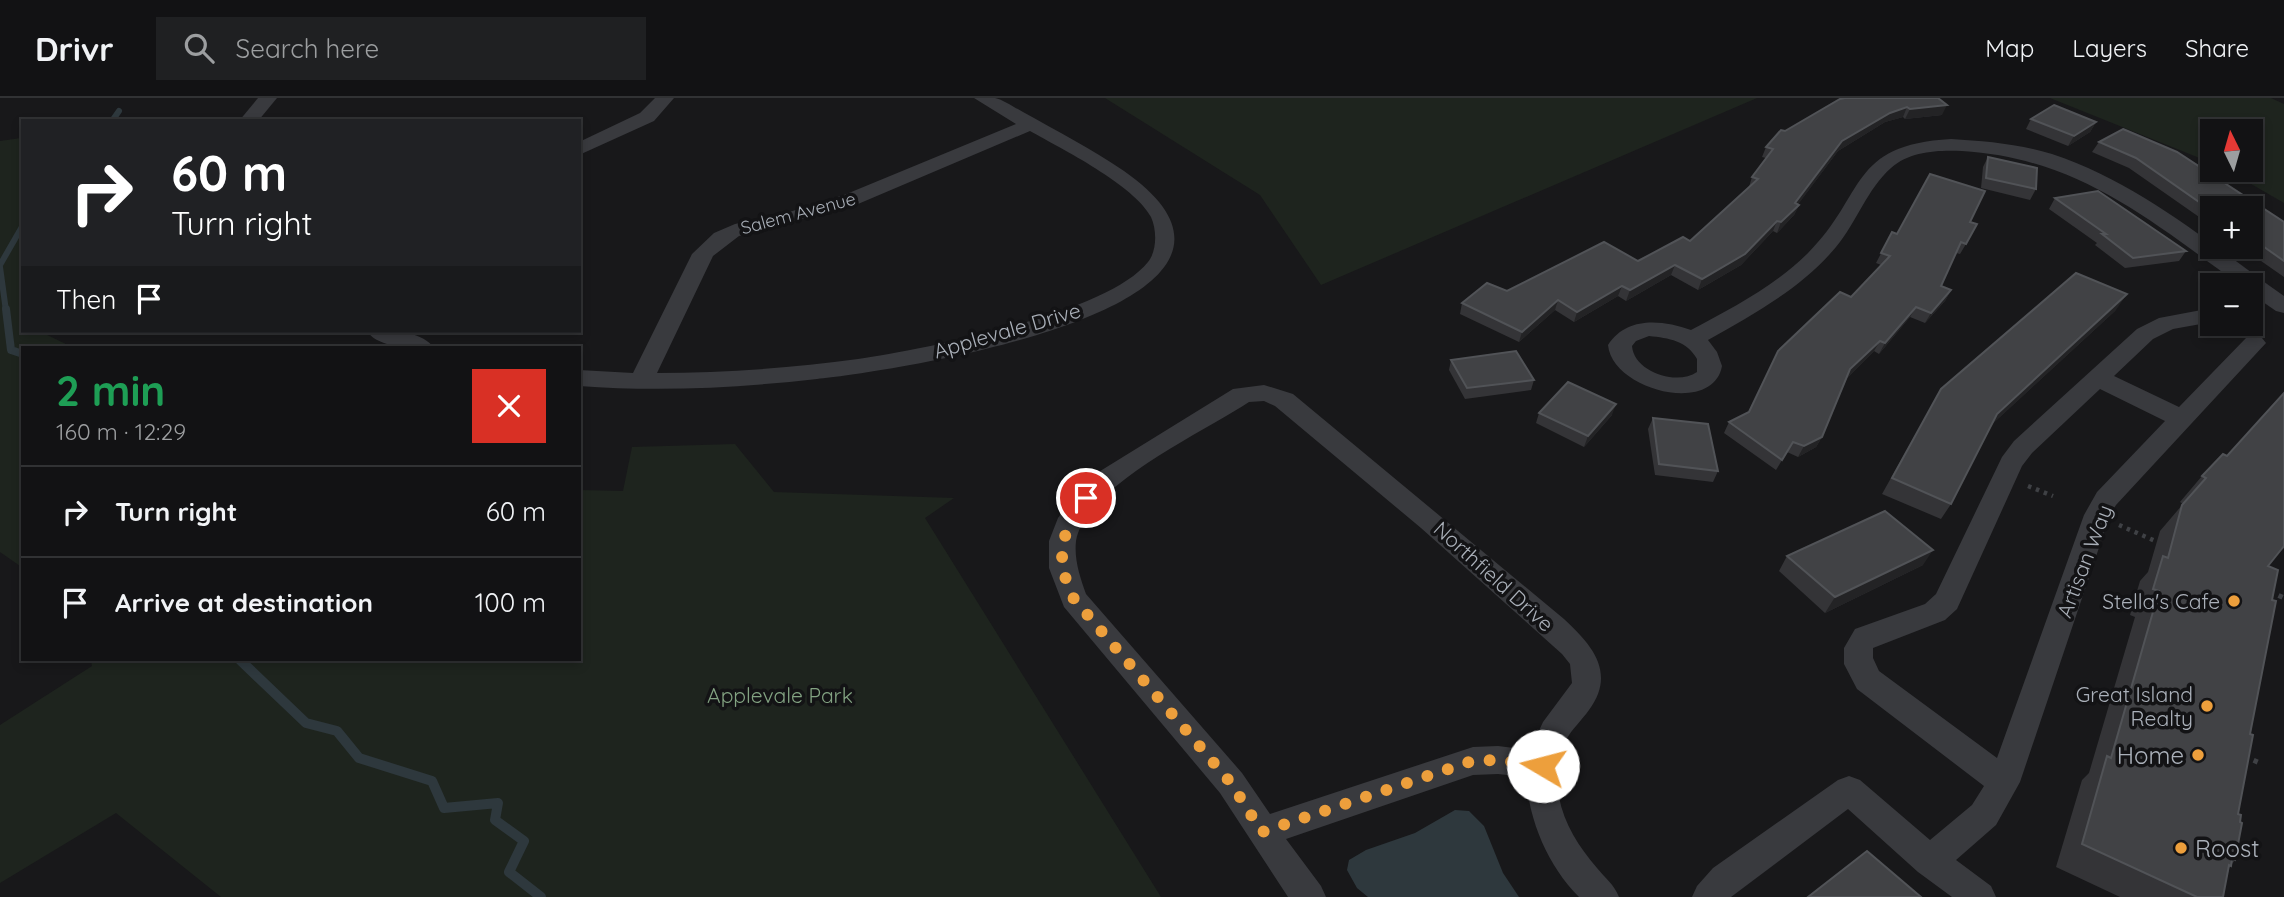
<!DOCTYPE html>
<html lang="en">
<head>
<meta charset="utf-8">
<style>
	:root { --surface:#121214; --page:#1f2022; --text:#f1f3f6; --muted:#9c9ea0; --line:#313234 }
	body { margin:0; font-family:Quicksand,sans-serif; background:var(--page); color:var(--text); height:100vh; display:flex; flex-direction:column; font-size:26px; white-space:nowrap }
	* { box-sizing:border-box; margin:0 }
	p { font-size:23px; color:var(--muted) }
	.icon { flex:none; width:38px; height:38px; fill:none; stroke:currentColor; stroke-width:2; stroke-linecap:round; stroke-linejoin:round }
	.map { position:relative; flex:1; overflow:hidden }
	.side { position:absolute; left:21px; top:248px; width:560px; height:315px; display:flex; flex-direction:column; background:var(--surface); border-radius:0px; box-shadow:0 4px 10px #0003,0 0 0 2px var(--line) }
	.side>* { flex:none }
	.hud { position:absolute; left:21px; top:21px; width:560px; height:214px; border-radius:0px; box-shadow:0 4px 10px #0003,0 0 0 2px var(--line); background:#202124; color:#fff; overflow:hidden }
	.needle { width:46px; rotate:355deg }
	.tools { position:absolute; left:2200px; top:21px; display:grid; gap:14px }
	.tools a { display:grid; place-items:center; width:63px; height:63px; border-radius:0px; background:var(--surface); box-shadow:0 4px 10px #0003,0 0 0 2px var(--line); font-size:35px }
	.pin { position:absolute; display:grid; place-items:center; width:60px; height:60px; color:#fff; margin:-30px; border:4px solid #fff; border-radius:50%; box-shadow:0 2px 7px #0007 }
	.me { position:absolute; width:77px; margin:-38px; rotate:278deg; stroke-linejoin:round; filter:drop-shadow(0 0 5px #0008) }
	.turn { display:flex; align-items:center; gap:24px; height:147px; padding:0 35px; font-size:32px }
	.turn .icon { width:91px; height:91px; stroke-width:2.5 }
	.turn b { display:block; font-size:49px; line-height:60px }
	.then { display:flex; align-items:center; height:66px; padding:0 35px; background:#0003; gap:14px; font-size:26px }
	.round { display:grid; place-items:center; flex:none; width:74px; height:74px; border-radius:0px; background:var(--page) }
	.headline { display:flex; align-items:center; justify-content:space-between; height:119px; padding:0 35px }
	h1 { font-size:42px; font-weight:700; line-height:52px; color:#1e9e55 }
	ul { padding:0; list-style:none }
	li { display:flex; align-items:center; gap:21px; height:91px; padding:0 35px; border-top:2px solid var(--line) }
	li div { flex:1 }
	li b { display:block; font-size:26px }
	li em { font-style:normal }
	header { display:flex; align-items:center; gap:42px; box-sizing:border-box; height:98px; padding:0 35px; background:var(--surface); border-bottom:2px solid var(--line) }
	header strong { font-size:33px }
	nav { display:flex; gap:38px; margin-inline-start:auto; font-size:24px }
	.search { width:490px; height:63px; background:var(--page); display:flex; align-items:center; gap:18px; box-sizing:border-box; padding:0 24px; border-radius:0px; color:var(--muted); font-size:26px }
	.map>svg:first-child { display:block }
</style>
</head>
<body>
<header>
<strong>Drivr</strong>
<div class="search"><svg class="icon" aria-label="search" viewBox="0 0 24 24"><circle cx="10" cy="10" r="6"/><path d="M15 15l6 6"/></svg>Search here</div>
<nav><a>Map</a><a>Layers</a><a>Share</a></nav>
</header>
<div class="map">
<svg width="2284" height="799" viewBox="0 0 2284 799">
	<rect width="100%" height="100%" fill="#18181a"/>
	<g fill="#1e241e">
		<polygon points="1105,0 1757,0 1321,187 1260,97"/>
		<polygon points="2050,0 2271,0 2284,6 2284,105 2227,72 2250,72 2250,33 2212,33 2212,65"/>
		<polygon points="21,40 23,233 39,233 74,250 23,250 23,470 0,454 0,43"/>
		<polygon points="735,346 774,394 954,400 925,420 1161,799 221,799 116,715 0,785 0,627 92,568 91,562 579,562 579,392 623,393 632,349"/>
	</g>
	<polygon fill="#2e383d" points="1455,712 1469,713 1484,728 1503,775 1519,799 1368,799 1357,790 1347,772 1349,762 1366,752 1415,735"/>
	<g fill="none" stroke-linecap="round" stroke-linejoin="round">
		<g stroke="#2e383d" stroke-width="6">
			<polyline points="112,23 119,13"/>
			<polyline points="0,167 23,127"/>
			<polyline points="0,169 6,213"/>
		</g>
		<polyline stroke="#2e383d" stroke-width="8" points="6,211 11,252 23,256"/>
		<polyline stroke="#2e383d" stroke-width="10" points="240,562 306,625 337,633 359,660 432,683 444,710 498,705 495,722 524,743 509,774 541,799"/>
		<g stroke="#3f4145" stroke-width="4.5" stroke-dasharray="3.5 5" stroke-linecap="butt">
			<polyline points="2028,388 2053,398"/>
			<polyline points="2119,427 2162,446"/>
		</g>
		<g stroke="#3f4145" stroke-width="5" stroke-dasharray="4.5 6" stroke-linecap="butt">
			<polyline points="2269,493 2284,500"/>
			<polyline points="2244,658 2262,666"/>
		</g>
		<g fill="#393a3e" fill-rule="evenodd">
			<polygon points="258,0 277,0 258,23 239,23"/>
			<polygon points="655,0 674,0 654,23 579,57 579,44 640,15"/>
			<path d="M974,0c7,0 15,0 21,0 9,2 20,10 28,14 34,19 69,37 101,59 194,136 -229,200 -307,208 -80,9 -158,13 -238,7v-16l54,3 59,-119 22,-21 21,-9 51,-11 58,-18 172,-71zM1030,33c32,18 104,54 121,86 6,13 6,34 -3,45 -41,52 -224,87 -290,97 -66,9 -134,14 -201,14l56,-117 26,-20 119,-32z"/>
			<path d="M1951,41c34,2 68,5 101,15 88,29 158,90 232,142v17l-8,-2 -26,-18v-8h-10c-90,-65 -162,-127 -278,-134 -24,-1 -52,0 -71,17 -24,21 -34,54 -55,79 -34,41 -82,67 -128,93l9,12 5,14c-9,50 -110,24 -114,-21 19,-29 54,-25 83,-15 41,-22 84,-44 117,-77 59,-59 40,-108 143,-114zM1649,238c20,2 38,5 48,23v13c-20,14 -63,0 -65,-26l4,-5z"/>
			<path d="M2212,210v14l-39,7 -20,10 -39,37 65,31 67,-69 8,-2 8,2 4,5 -150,162 -6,10 -90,267 -24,43 -40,35 35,26 5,11h-44l-34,-25 -70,-63 -117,88h-39l5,-11 16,-18 125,-88 11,-4 11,4 70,60 42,-35 12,-19 -127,-97 -13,-25v-16l11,-19 70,-25 11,-10 66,-137 12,-16 123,-112 22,-11zM2100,291l65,32 -68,71 -13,23 -87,243 -118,-87 -6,-13v-10l72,-28 12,-11 65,-143 10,-13z"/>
			<path d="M367,233c20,0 54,-2 67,17 -19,1 -57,0 -67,-17z"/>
			<path d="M1264,287l29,9 271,225c29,27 52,54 25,91 -7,10 -17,19 -23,30 -9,17 -10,38 -7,57 5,27 20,50 38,71 8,10 17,16 22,29h-40c-31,-31 -50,-76 -53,-120l-28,-3 -25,1 -187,64 35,47 5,11h-38l-68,-104 -156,-186 -15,-39v-27l9,-23 19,-27 20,-18 136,-84zM1249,304l15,-1 11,5 146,122 141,126 8,10 2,19 -29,39 -13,28 -32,-4 -25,1 -203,67 -28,-41 -156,-179c-6,-17 -12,-34 -10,-53 9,-55 128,-109 173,-139z"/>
		</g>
	</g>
	<g fill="#343437">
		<polygon points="1938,0 1942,17 1905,21 1903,19 1885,24 1838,53 1798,106 1799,107 1794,117 1777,135 1773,133 1741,167 1698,192 1671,177 1626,203 1618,198 1574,224 1555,212 1519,244 1460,216 1462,205 1507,193 1638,163 1690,143 1749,89 1752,79 1766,60 1762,59 1766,49 1785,33"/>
		<polygon points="2031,21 2096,24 2090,34 2068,48 2026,31"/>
		<polygon points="2099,44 2284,124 2284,179 2241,149 2250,149 2250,110 2212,110 2212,128 2129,70 2092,54"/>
		<polygon points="1988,59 2036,91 2030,102 1981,90 1983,69"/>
		<polygon points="2055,100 2186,153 2179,163 2125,170 2095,147 2097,145 2049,111"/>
		<polygon points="1970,124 1966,146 1960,156 1956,155 1941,188 1951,192 1945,203 1925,225 1910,219 1879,256 1874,253 1847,280 1822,339 1816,349 1798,359 1787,354 1776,372 1724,335 1729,324 1749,314 1851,199 1881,167 1876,165 1892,134 1897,136"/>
		<polygon points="2116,212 1991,327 1951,406 1941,421 1882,396 1941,291"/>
		<polygon points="1451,262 1534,282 1531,292 1465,301 1449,272"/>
		<polygon points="2284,295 2284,450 2278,455 2268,468 2272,502 2238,716 2240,724 2235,762 2229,770 2223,799 2120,799 2056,769 2082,682 2089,675 2135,519 2130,517 2140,483 2148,474 2160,433 2183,406 2180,404 2202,378 2227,358"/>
		<polygon points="1539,315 1612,317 1584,349 1536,325"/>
		<polygon points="1653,320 1718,373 1713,384 1655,377 1648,331"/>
		<polygon points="1787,458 1923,467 1825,515 1779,473"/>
	</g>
	<g fill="#232325">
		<polygon points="1947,7 1942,17 1905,21 1910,11"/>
		<polygon points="1907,9 1903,19 1885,24 1838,53 1794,112 1799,107 1794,117 1777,135 1781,124 1842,43 1890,15"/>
		<polygon points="2096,24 2090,34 2068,48 2074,38"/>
		<polygon points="1777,123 1773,133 1741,167 1698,192 1702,181"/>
		<polygon points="1675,167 1671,177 1626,203 1630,192"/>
		<polygon points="1622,188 1618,198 1574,224 1577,214"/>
		<polygon points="1951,192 1945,203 1925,225 1931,215"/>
		<polygon points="2127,196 2116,212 1987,331 1997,316"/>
		<polygon points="1558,202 1555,212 1519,244 1522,234"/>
		<polygon points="1916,209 1910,219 1879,256 1885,245"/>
		<polygon points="1880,243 1874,253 1845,282 1850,271"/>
		<polygon points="1616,306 1612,317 1584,349 1588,338"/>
		<polygon points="1822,339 1816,349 1798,359 1804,348"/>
		<polygon points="1933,452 1923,467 1825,515 1835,499"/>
	</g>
	<g fill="#414245" stroke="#515357" stroke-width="2">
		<polygon points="1845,0 1938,0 1947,7 1910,11 1907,9 1890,15 1842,43 1795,105 1799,107 1781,124 1777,123 1745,156 1702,181 1675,167 1630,192 1622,188 1577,214 1558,202 1522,234 1462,205 1487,185 1507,193 1604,144 1638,163 1683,139 1690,143 1758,81 1752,79 1773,51 1766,49 1781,32 1785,33 1840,1"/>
		<polygon points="2054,7 2096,24 2074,38 2031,21"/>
		<polygon points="2123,31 2177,54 2284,124 2284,163 2250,139 2250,110 2212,110 2212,113 2136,60 2099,44"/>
		<polygon points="1988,59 2037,70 2036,91 1986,80"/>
		<polygon points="1930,76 1985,93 1970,124 1977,126 1966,146 1961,144 1941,188 1951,192 1931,215 1916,209 1885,245 1880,243 1850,271 1822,339 1804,348 1793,344 1782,362 1729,324 1749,314 1778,253 1840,194 1851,199 1890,158 1881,155 1892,134 1897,136"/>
		<polygon points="2098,93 2186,153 2133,160 2102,136 2106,136 2055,100"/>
		<polygon points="2076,175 2127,196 1997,316 1951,406 1892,380 1941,291"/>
		<polygon points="1516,253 1534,282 1467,290 1451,262"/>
		<polygon points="1568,284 1616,306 1588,338 1539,315"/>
		<polygon points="2284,295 2284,448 2268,468 2278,472 2272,502 2276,503 2250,636 2253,637 2238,716 2241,717 2240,724 2242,725 2235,762 2232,761 2231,768 2229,767 2223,799 2197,799 2082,746 2107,658 2111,660 2159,493 2153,491 2163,458 2168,460 2182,407 2206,380 2202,378 2223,356 2227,358"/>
		<polygon points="1653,320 1708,326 1718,373 1659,366"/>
		<polygon points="1885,413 1933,452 1835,499 1787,458"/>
		<polygon points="1867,753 1921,799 1808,799"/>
	</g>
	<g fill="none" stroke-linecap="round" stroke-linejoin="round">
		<path stroke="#ed9f3c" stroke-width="12" stroke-dasharray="0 21.6" d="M1086,400c-26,35 -32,61 -12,101l157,184 31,49 210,-71 26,-1 45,6"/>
	</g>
	<g fill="#ed9f3c" stroke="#131315" stroke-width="2.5">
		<circle cx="2234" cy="503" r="7"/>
		<circle cx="2207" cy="608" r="7"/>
		<circle cx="2198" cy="657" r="7"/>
		<circle cx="2181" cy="750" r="7"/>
	</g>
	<g text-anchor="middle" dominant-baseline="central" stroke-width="7" stroke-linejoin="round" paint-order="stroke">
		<g font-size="18" fill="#aab0b9" stroke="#131315">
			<text transform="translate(798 115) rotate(-15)">Salem Avenue</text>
		</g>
		<g font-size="21" fill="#aab0b9" stroke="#131315">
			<text transform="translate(1007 232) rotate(-16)">Applevale Drive</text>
			<text transform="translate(2084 463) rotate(-69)">Artisan Way</text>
			<text transform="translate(1494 478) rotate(42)">Northfield Drive</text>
		</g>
		<g font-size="21" fill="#aab0b9" stroke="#131315" text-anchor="end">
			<text x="2220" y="503">Stella's Cafe</text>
			<text x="2193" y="596">Great Island<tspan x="2193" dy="24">Realty</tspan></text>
		</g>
		<g font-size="21" fill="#83a382" stroke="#131315">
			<text x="780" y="597">Applevale Park</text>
		</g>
		<g font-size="24" fill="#aab0b9" stroke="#131315" text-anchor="end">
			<text x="2184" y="657">Home</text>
			<text x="2195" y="750" text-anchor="start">Roost</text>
		</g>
	</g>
</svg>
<div class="tools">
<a><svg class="needle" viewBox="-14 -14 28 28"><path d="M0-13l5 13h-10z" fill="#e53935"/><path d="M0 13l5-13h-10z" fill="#9c9ea0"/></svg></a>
<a>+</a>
<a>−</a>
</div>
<div class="pin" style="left:1086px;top:400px;background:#d93025"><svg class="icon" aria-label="arrive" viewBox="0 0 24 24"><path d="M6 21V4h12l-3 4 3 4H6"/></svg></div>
<svg class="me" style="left:1543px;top:668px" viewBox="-20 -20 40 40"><circle r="19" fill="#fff"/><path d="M0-13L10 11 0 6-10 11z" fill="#ed9f3c"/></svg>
<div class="hud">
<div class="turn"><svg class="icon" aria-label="right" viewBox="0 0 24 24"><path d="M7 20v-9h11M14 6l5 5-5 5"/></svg><div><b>60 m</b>Turn right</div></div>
<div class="then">Then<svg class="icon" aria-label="arrive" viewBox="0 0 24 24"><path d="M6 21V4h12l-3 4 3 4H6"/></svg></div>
</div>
<section class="side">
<div class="headline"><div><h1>2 min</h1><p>160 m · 12:29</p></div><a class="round" style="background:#d93025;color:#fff"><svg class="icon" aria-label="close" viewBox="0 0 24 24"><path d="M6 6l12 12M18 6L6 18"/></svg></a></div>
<ul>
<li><svg class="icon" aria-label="right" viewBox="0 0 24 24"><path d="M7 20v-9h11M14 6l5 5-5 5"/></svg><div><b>Turn right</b></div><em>60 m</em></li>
<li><svg class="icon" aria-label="arrive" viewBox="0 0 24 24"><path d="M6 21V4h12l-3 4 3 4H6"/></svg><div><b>Arrive at destination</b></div><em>100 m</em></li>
</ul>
</section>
</div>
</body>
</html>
